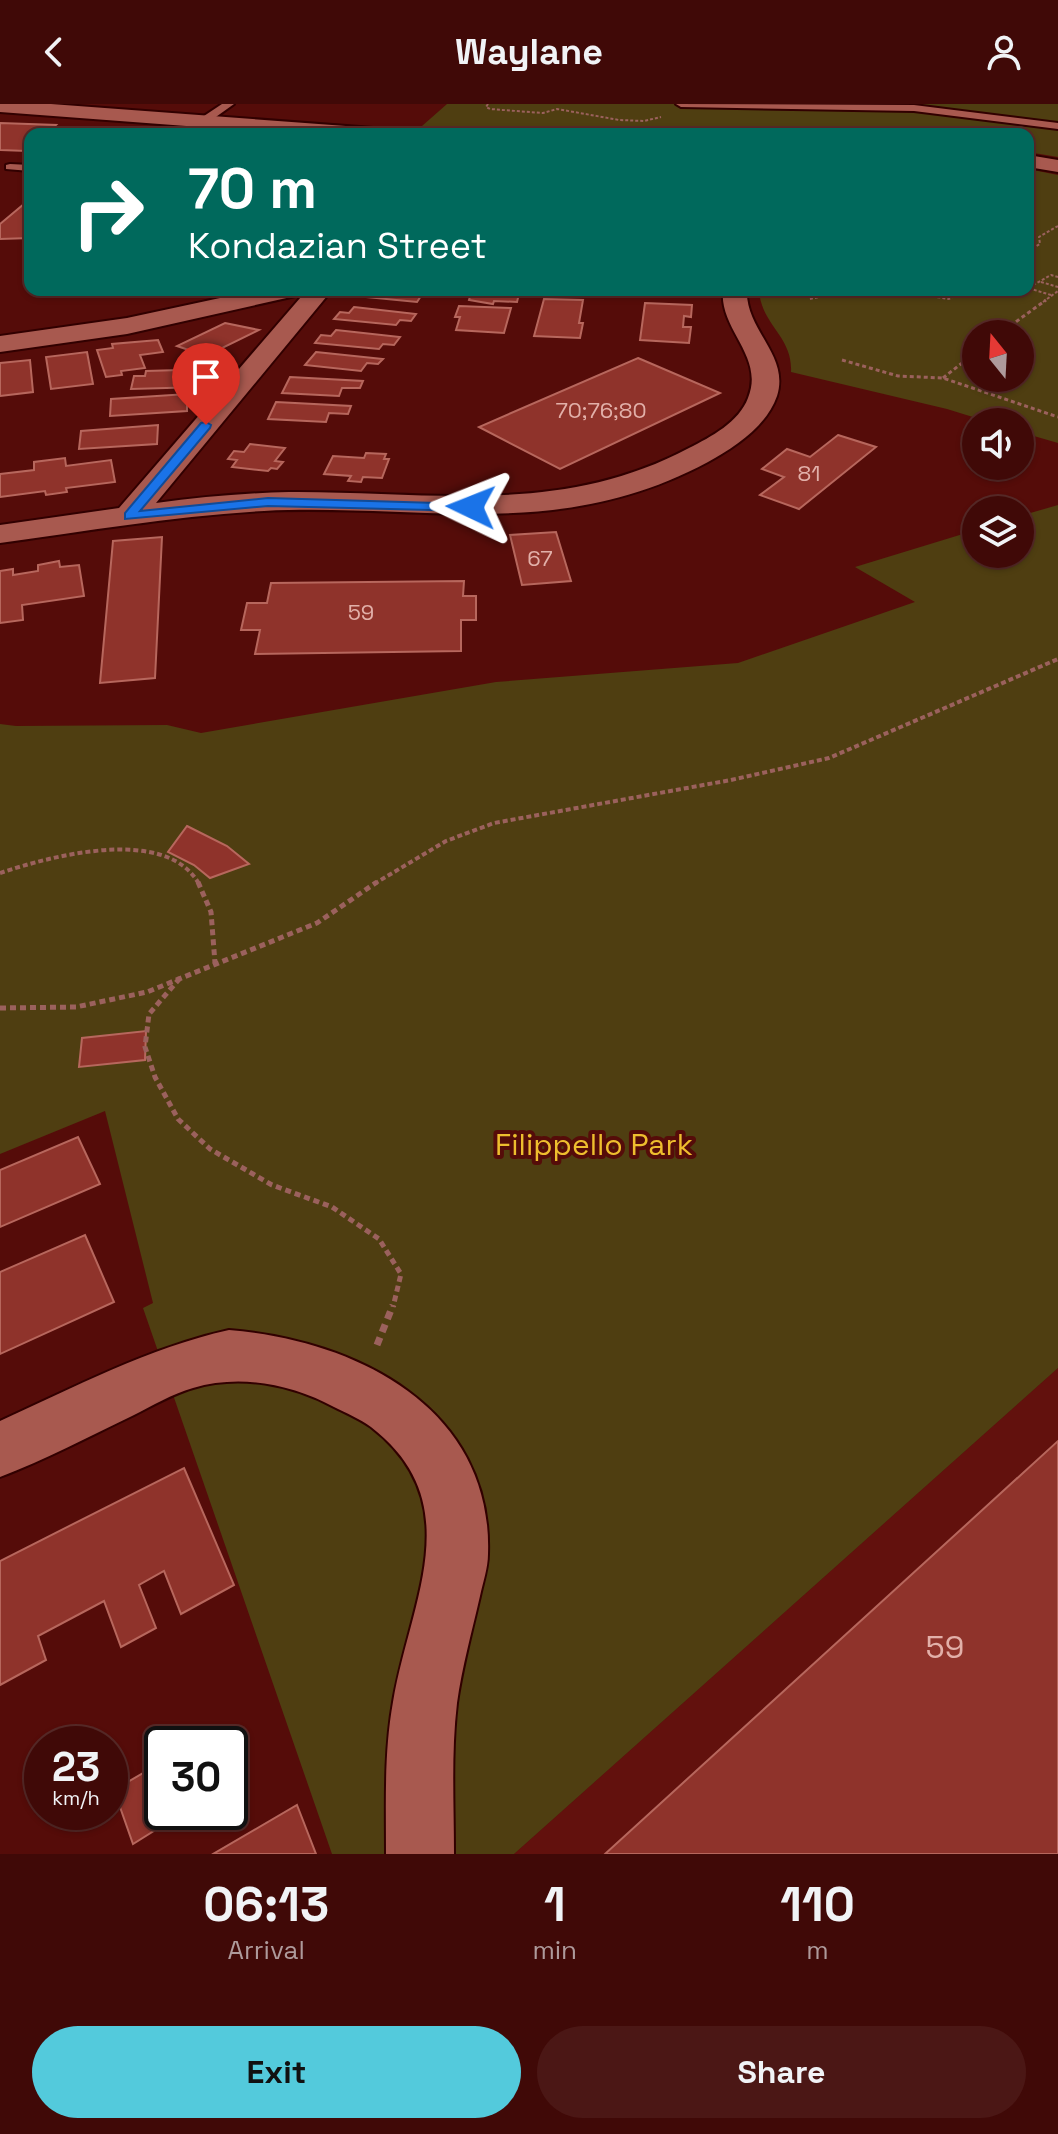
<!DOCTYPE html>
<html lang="en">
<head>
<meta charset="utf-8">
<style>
	:root { --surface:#400907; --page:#4b1715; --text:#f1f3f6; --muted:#ae9a9b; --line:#592a28; --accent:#53cadc }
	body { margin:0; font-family:"Space Grotesk",sans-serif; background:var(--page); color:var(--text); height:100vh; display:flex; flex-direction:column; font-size:30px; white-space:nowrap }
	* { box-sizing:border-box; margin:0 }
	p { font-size:26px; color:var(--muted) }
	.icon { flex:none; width:44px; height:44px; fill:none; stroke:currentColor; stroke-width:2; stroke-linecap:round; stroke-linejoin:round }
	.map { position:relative; height:1750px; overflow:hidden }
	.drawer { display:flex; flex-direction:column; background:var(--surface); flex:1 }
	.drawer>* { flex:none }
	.guide { position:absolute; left:24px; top:24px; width:1010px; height:168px; border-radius:16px; box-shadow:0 2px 6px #0004,0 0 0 2px var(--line); background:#00695c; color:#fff; overflow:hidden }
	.needle { width:52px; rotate:342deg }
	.tools { position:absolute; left:962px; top:216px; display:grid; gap:16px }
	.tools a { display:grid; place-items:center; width:72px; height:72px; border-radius:50%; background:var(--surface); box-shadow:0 2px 6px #0004,0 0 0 2px var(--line); font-size:40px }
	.speed { position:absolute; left:24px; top:1622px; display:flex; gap:16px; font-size:40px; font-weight:700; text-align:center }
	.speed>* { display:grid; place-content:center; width:104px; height:104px; border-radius:50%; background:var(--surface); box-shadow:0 2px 6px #0004,0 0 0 2px var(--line); line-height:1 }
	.speed small { font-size:20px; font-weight:400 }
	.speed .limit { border:4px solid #111; border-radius:12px; background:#fff; color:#111 }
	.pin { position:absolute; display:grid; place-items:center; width:68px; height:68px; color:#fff; margin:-82px -34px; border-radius:50% 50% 50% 0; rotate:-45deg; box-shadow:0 0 8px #0007 }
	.pin .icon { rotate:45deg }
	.me { position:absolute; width:88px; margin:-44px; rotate:272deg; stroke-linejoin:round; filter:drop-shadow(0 0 6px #0008) }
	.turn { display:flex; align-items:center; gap:28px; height:168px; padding:0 32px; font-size:36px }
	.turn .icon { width:104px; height:104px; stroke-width:2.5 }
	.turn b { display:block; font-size:56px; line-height:68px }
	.eta { display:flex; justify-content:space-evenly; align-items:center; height:136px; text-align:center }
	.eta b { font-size:48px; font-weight:700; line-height:56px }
	.primary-button { display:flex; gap:16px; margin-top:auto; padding:16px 32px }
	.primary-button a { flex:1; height:92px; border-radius:48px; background:var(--accent); color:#111; font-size:32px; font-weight:700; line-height:92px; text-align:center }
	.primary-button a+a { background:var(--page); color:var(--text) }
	header { display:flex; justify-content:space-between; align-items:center; height:104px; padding:0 32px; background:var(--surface); font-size:36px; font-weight:700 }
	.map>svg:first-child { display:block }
</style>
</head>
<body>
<header><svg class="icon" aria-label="back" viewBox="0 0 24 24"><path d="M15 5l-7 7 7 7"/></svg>Waylane<svg class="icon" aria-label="person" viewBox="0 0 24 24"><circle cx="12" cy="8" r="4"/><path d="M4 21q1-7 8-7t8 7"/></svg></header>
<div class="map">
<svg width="1058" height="1750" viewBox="0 0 1058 1750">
	<rect width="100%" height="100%" fill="#550c09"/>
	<polygon fill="#62110d" points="1058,1264 1058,1750 514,1750"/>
	<g fill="#4f3e11" fill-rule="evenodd">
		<polygon points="447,0 1058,0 1058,53 1028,48 1028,30 820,30 422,22"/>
		<path d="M1028,65l30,6v268l-38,-11v-10h-31l-42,-13 -156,-37c2,-36 -30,-47 -32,-82h269zM976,230h44v44h-44z"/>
		<polygon points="1058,401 1058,1264 514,1750 332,1750 143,1204 153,1199 105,1007 0,1050 0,620 16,622 167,621 201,629 496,578 738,559 915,498 855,463 976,426 976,450 1020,450 1020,412"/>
	</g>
	<g fill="#8f332b" stroke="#b7675d" stroke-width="2">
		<polygon points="0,19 56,21 47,30 30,30 27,47 0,46"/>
		<polygon points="114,24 163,27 160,30 107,30"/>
		<polygon points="30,95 30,134 0,135 0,120"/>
		<polygon points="360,186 435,186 430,193 421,192 417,198 355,192"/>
		<polygon points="472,186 520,186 517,198 494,197 493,200 469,196"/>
		<polygon points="544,195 583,196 579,219 583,219 580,234 534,232"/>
		<polygon points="645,199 692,201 691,213 684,212 683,223 691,223 689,239 640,236"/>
		<polygon points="459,202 511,204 504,229 456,226 460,213 455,213"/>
		<polygon points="354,203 416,210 411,217 400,216 396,221 334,215 340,208 349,209"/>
		<polygon points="225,219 259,226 206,252 177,242"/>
		<polygon points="336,226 400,233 394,241 383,240 379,245 315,239 321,231 331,232"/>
		<polygon points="158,236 163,248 140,251 145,264 121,267 122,271 106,273 97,246 113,244 112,240"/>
		<polygon points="87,248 93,280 51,285 46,253"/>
		<polygon points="316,248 383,255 378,260 367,259 361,267 305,261"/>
		<polygon points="638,254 720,289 560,365 479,323"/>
		<polygon points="30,256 33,288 0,292 0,259"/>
		<polygon points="214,265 212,274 204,274 202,283 131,285 134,272 145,272 146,267"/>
		<polygon points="290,273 363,277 360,284 342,284 339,292 282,289"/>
		<polygon points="187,290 187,307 110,312 111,295"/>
		<polygon points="276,298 351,302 348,310 329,309 326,318 268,315"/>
		<polygon points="158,321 157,340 79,345 81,327"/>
		<polygon points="838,331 876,343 799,405 760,391 784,373 762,365 787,345 810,353"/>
		<polygon points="250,340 285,344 275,357 283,358 277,365 271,364 268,367 232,363 237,356 228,355 234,347 244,348"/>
		<polygon points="366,349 386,350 384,355 389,355 382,374 363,373 361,378 348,377 351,372 324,370 333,352 364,354"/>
		<polygon points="65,354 66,362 111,356 115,378 66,384 67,388 46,391 45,387 0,393 0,370 34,366 34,358"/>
		<polygon points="556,428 571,477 522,481 510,431"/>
		<polygon points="162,433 155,574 100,579 113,437"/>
		<polygon points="59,457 60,463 79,461 84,492 22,501 23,516 0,519 0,467 13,465 13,471 38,467 38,461"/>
		<polygon points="464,477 463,492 476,492 476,516 461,516 461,547 255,550 260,526 241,526 247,499 267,499 271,479"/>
		<polygon points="187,722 227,742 249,760 210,774 194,761 168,748"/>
		<polygon points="146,927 145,956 79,963 82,934"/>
		<polygon points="78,1033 100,1080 0,1123 0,1066"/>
		<polygon points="85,1131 114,1198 0,1250 0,1168"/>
		<polygon points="1058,1337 1058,1750 605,1750"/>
		<polygon points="184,1364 234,1481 181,1510 164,1467 139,1481 156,1524 121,1543 104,1497 38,1532 46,1556 0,1581 0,1457"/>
		<polygon points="162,1658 162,1708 184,1708 133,1740 114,1686"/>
		<polygon points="297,1701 316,1750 213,1750"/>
	</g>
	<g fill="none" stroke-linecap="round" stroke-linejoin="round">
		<g stroke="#310000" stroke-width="4">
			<g id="service">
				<polygon points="222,0 234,0 206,20 198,20 198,16"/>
				<polygon points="676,0 914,1 1058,19 1058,25 914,7 681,3"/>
				<polygon points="10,60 30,61 30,67 6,65 6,61"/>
			</g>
		</g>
		<g stroke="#310000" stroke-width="4">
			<g id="minor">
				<polygon points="257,186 303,186 300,191 291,193 127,230 0,248 0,232 127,214"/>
				<path d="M307,186h25l-176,213c44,-6 89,-10 133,-11 141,-1 270,25 400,-44 22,-11 50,-26 59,-50 17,-42 -29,-68 -25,-108h24c-2,40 43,65 30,106 -11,31 -42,51 -69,66 -151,81 -286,41 -444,49 -89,5 -176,20 -264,32v-18l119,-17z"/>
				<path d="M229,1226c127,10 264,78 259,224 0,14 -5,28 -8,42 -8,35 -18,71 -23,107 -6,50 -3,101 -3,151h-68c0,-50 -2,-102 7,-152 16,-98 78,-198 -22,-275 -11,-8 -25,-14 -37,-20 -43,-23 -94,-33 -141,-19 -21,6 -41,18 -61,28 -44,21 -87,44 -132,61v-56c75,-34 148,-73 229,-91z"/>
			</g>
		</g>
		<g stroke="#310000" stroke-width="4">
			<g id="tertiary">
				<polygon points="0,0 51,0 373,24 383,30 294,30 0,8"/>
				<polygon points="1028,51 1058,56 1058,68 1028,63"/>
			</g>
		</g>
		<g stroke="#9b615d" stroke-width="2" stroke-dasharray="3 2" stroke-linecap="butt">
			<polyline points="488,0 486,3 490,5 543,9 557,5 619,16 644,17 661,13"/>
			<polyline points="1028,147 1040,140 1039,133 1058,122"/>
			<polyline points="1041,178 1058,183"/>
			<polyline points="893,186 949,195 964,186"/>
			<polyline points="933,186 952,192"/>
			<polyline points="1051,191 1028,184 1051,171 1058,173"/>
			<polyline points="810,195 850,186"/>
			<polyline points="1043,198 1058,187"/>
		</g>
		<g stroke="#9b615d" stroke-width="3" stroke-dasharray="4 3" stroke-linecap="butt">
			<polyline points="999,230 1046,196"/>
			<polyline points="842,256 898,272 943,274 1058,313"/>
			<polyline points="943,274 976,248"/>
		</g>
		<g stroke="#9b615d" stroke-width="4" stroke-dasharray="5 3" stroke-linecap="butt">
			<path d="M0,769c51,-17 166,-48 199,11"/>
			<polyline points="374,780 446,737 494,719 731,676 829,654 1058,555"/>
		</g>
		<g stroke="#9b615d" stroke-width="5" stroke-dasharray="6 4" stroke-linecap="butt">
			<polyline points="198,778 211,808 215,859"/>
			<polyline points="180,874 149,910 145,943 155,973 178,1015 210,1045 272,1081 332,1103 379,1135 401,1170 393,1203"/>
			<polyline points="0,904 76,903 147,888 317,819 377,778"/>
		</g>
		<polyline stroke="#9b615d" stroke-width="7" stroke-dasharray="8 6" stroke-linecap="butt" points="377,1241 393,1201"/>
		<use href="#service" fill="#a8594f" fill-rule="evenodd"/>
		<use href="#minor" fill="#a8594f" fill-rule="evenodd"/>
		<use href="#tertiary" fill="#a8594f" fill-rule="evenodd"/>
	</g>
	<polygon fill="#1a73e8" stroke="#114b97" stroke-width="2" points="206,318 211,321 210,324 140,407 268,394 471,400 477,403 471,407 268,402 125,415 125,409 201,319"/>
	<g text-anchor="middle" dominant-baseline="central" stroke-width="8" stroke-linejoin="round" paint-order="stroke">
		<g font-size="22" fill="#e2b0a9">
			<text x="601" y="306">70;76;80</text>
			<text x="809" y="369">81</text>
			<text x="540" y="454">67</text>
			<text x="361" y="508">59</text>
		</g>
		<g font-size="30" fill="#eebe2e" stroke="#550c09">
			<text x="594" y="1040">Filippello Park</text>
		</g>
		<g font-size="32" fill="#e2b0a9">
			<text x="945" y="1543">59</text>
		</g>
	</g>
</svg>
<div class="tools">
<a><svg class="needle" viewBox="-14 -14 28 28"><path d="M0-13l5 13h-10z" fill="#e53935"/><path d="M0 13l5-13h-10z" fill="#ae9a9b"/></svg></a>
<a><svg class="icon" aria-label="sound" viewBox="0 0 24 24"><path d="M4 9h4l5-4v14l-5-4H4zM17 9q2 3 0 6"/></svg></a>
<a><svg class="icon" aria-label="layers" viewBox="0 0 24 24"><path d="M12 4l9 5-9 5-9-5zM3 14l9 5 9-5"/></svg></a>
</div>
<div class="speed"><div>23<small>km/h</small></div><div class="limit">30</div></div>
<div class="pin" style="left:206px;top:321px;background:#d93025"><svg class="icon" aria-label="arrive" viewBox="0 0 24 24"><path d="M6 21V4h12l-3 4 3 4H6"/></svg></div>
<svg class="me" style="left:471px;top:403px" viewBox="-20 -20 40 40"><path d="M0-17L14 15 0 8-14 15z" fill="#1a73e8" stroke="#fff" stroke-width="4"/></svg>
<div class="guide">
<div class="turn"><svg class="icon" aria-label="right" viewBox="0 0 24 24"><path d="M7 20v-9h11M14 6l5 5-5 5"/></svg><div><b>70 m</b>Kondazian Street</div></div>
</div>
</div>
<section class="drawer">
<div class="eta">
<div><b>06:13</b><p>Arrival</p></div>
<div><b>1</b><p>min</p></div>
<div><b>110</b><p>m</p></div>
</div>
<div class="primary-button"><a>Exit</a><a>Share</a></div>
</section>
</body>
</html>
